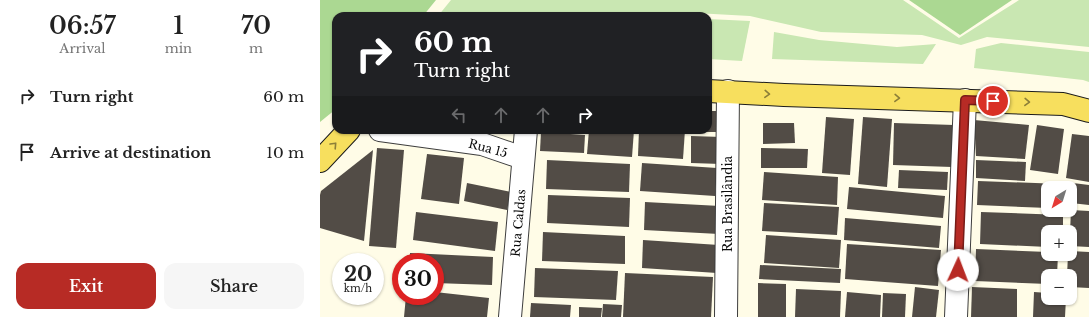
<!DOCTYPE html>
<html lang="en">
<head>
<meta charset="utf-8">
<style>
	:root { --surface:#fff; --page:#f6f6f6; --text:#222; --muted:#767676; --accent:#b72b25 }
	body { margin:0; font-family:"Libre Baskerville",serif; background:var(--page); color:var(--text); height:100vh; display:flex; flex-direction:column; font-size:15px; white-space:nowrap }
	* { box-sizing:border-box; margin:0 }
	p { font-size:13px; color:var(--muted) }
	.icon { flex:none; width:22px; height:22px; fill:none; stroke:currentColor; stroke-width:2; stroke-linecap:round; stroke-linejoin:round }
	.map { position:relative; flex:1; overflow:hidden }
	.drawer { display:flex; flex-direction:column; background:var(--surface); width:320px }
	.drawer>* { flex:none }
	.top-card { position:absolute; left:12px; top:12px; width:380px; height:122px; border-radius:12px; box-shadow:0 1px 3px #0004; background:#202124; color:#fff; overflow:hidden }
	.needle { width:26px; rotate:218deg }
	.tools { position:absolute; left:721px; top:181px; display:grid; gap:8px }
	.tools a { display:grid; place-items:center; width:36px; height:36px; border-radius:8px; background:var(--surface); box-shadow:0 1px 3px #0004; font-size:20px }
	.speed { position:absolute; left:12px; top:253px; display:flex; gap:8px; font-size:20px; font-weight:700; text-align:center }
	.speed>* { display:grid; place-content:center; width:52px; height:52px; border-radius:50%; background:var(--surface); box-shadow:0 1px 3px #0004; line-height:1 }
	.speed small { font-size:10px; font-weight:400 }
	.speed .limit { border:6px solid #d22; background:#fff; color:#111 }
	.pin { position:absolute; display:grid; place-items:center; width:34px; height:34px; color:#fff; margin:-17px; border:2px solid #fff; border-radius:50%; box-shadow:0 1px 4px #0007 }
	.me { position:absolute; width:44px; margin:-22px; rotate:2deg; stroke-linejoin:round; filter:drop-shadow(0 0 3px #0008) }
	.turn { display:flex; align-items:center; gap:14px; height:84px; padding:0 16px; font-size:18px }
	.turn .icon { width:52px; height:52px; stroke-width:2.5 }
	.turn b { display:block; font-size:28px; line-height:34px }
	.lanes { display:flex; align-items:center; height:38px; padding:0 16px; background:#0003; justify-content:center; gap:20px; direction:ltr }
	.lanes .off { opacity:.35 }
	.eta { display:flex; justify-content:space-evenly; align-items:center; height:68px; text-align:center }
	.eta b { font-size:24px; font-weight:600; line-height:28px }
	.button { display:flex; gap:8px; margin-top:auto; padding:8px 16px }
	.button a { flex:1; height:46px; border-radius:12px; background:var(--accent); color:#fff; font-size:16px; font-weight:600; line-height:46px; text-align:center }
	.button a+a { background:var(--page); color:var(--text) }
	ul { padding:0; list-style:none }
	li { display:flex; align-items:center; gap:12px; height:56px; padding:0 16px }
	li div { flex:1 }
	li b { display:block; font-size:15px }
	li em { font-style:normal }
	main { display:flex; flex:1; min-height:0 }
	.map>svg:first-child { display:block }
</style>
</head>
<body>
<main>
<section class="drawer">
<div class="eta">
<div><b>06:57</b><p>Arrival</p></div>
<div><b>1</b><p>min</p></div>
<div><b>70</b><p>m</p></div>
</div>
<ul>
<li><svg class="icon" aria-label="right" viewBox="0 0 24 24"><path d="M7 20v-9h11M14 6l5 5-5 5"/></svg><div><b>Turn right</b></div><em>60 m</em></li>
<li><svg class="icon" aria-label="arrive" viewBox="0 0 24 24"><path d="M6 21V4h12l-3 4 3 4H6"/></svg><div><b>Arrive at destination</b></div><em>10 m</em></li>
</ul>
<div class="button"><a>Exit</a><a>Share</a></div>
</section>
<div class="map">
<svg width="769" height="317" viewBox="0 0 769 317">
	<rect width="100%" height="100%" fill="#fffce7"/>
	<g fill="#c9e7b2">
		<polygon points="131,0 583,0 639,38 699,0 769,0 769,47 667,37 641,45 602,35 501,32 430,16 375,13 358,16 118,16"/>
		<polygon points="388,19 430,21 422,61 388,59"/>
		<polygon points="454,32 499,40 577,47 616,44 603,64 452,59"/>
		<polygon points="681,43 769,52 769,82 763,80 654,68 656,49"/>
	</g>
	<g fill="#abd892">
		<polygon points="0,0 116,0 103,16 16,16 16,109 0,122"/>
		<polygon points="589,0 692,0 640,35"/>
	</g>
	<g fill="#524c46">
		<polygon points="388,111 401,111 401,132 370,132 370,130 388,130"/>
		<polygon points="506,117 534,119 530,175 502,173"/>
		<polygon points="543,117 572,119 567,187 538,184"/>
		<polygon points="654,120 709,125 705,159 656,156"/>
		<polygon points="443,123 474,123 475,143 443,144"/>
		<polygon points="574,123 634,125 632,167 573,165"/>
		<polygon points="717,125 744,129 738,174 710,170"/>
		<polygon points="269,130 314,130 312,157 267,154"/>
		<polygon points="319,130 365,130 363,159 318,156"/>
		<polygon points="221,132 265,135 264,153 220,151"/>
		<polygon points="752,134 769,136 769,182 746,178"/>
		<polygon points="371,136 402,137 401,164 371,163"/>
		<polygon points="57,148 84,150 76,248 49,246"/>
		<polygon points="441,148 488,149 487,168 441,168"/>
		<polygon points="53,150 44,241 0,228 0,195 1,191"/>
		<polygon points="107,154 144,158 139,204 101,199"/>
		<polygon points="227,160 310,164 309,192 226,189"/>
		<polygon points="656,160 706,162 705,181 656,178"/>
		<polygon points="322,163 397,168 395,196 320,191"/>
		<polygon points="579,170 628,172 627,190 578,188"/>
		<polygon points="444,172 518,177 517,205 442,200"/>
		<polygon points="658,181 741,184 741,188 728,188 728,208 657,205"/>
		<polygon points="147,183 191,192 187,210 144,201"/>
		<polygon points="753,183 769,185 769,205 751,203"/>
		<polygon points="529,187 625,196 623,218 527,209"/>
		<polygon points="228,195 310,198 309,227 227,223"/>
		<polygon points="325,202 400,206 399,234 324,230"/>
		<polygon points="444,203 519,207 517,235 442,231"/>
		<polygon points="751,210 769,211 769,247 750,246 750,232"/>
		<polygon points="96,212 178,222 175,251 93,240"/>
		<polygon points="661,212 743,215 743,232 728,232 728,247 660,244"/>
		<polygon points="525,218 621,226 619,248 524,240"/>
		<polygon points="223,232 305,236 305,264 222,261"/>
		<polygon points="446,235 521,240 519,268 444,263"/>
		<polygon points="323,240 399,245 397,273 322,268"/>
		<polygon points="527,244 621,250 618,286 525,279"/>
		<polygon points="656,249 728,252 728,254 738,254 737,276 728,276 728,284 655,281"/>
		<polygon points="750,251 769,252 769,288 750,287 750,276 747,276 748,254 750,254"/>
		<polygon points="90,253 173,257 172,285 115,283 115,262 90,262"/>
		<polygon points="440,265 521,269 520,283 439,279"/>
		<polygon points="215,268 298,271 296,300 214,297"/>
		<polygon points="305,273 393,277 391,317 303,317"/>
		<polygon points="438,283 466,284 466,317 438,317"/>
		<polygon points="595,287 619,290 616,317 592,317"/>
		<polygon points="652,287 697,289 697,317 651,317"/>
		<polygon points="476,289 521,291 520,317 475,317"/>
		<polygon points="115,292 169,298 167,317 84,317 86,296 115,296"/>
		<polygon points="527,292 561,295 560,317 525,317"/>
		<polygon points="714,292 728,293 728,298 746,298 745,317 713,317"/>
		<polygon points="563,293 586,294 585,317 562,317"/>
		<polygon points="211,303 251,305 250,317 210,317"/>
		<polygon points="283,304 302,305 301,317 282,317"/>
		<polygon points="259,307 282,308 281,317 259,317"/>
	</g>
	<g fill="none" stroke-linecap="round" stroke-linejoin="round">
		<g stroke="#3d3d3d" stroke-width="24">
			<g id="minor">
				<polyline points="60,130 162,144 203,158"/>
				<polyline points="190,317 206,130"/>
				<polyline points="406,317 408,91"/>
				<polyline points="636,317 645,100"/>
			</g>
		</g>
		<g stroke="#1b1b1b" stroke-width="24">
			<g id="major">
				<polyline points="388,91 464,95 743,104 769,111"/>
				<polyline points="0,161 29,130"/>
			</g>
		</g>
		<use href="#minor" stroke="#fff" stroke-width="22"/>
		<use href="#major" stroke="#f7df5e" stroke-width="22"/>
	</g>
	<defs><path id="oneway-chevron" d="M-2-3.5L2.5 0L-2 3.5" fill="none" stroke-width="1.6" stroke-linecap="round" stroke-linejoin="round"/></defs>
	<g stroke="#8c7f38">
		<use href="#oneway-chevron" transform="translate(447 94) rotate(3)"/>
		<use href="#oneway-chevron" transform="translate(577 98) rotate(2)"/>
		<use href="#oneway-chevron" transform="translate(707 102) rotate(2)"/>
		<use href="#oneway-chevron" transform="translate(14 145) rotate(-47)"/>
	</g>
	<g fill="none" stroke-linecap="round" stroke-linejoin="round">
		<g stroke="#771c18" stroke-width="10">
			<polyline id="route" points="638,270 645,100 673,101"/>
		</g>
		<use href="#route" stroke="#b72b25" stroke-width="7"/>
	</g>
	<g text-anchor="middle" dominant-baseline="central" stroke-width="4" stroke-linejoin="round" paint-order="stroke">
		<g font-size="12" fill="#0a0a0a" stroke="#fff">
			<text transform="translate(168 148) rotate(15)">Rua 15</text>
			<text transform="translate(407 204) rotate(-90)">Rua Brasilândia</text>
			<text transform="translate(198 223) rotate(-85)">Rua Caldas</text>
		</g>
	</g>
</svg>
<div class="tools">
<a><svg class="needle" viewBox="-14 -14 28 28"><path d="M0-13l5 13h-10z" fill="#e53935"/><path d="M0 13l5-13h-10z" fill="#767676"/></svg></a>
<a>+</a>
<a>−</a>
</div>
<div class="speed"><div>20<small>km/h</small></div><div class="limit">30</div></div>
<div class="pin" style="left:673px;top:101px;background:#d93025"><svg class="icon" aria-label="arrive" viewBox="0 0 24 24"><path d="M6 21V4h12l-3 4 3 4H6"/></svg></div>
<svg class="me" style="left:638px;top:270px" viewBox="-20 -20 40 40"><circle r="19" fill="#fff"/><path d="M0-13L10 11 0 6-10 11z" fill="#b72b25"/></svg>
<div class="top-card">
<div class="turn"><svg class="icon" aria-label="right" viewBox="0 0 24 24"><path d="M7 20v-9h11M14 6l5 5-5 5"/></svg><div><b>60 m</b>Turn right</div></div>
<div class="lanes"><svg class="icon off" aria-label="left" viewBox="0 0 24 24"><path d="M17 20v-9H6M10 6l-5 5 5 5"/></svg><svg class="icon off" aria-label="ahead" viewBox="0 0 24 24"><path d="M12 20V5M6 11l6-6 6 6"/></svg><svg class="icon off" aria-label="ahead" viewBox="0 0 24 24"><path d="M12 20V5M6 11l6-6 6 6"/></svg><svg class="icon" aria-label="right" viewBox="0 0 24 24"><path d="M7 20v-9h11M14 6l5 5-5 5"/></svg></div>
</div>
</div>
</main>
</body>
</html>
